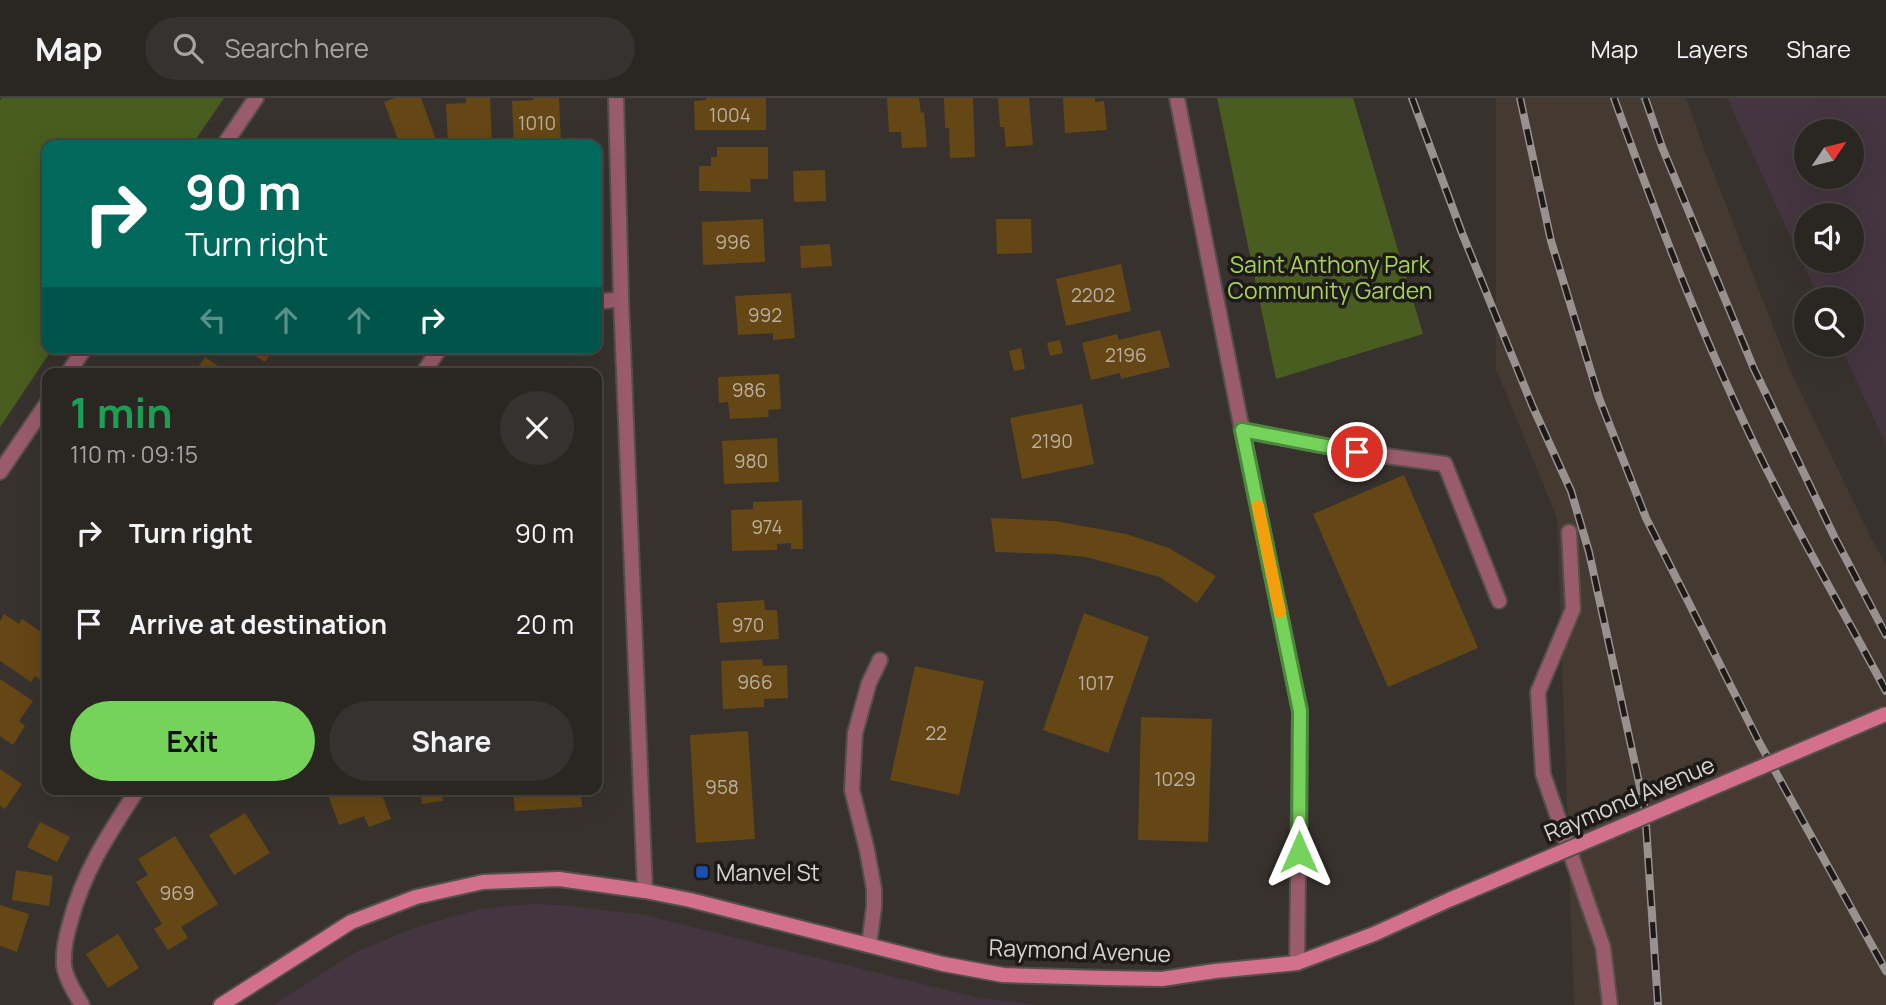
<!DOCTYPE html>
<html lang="en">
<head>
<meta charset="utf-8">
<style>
	:root { --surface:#2a2622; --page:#36322f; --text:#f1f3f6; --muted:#a5a5a5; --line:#464340; --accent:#75d25b }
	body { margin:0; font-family:Manrope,sans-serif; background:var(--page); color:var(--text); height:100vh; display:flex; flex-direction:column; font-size:26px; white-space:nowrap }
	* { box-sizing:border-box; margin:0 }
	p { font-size:23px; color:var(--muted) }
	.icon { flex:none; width:38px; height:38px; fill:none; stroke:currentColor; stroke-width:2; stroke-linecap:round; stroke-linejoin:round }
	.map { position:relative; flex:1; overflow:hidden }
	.panel { position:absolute; left:42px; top:270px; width:560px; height:427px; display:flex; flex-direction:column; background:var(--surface); border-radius:14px; box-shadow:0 7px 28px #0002,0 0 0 2px var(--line) }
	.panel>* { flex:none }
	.banner { position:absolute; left:42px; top:42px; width:560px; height:214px; border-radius:14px; box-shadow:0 7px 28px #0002,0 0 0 2px var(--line); background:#00695c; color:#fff; overflow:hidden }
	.needle { width:46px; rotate:55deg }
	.buttons { position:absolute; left:1794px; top:21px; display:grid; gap:14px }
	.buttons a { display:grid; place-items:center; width:70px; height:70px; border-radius:50%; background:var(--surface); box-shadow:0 7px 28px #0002,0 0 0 2px var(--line); font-size:35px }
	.pin { position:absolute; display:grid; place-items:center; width:60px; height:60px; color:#fff; margin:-30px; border:4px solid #fff; border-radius:50%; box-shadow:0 2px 7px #0007 }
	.me { position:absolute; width:77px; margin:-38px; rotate:0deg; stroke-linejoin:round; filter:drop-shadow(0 0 5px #0008) }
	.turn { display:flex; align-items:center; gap:24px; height:147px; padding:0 28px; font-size:32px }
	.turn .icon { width:91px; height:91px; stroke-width:2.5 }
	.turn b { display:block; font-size:49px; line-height:60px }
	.lanes { display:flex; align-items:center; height:66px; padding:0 28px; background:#0003; justify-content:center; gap:35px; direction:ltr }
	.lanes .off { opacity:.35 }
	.round { display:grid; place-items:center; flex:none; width:74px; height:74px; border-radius:37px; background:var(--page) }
	.summary { display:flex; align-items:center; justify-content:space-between; height:119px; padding:0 28px }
	h1 { font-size:42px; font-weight:700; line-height:52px; color:#1e9e55 }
	.cta { display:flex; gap:14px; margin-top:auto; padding:14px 28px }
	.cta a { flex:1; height:80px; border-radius:42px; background:var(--accent); color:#111; font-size:28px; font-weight:700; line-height:80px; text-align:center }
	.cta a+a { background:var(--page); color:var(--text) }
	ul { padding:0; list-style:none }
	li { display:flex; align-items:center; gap:21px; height:91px; padding:0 28px }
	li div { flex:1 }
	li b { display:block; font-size:26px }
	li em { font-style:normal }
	header { display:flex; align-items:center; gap:42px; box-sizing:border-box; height:98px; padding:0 35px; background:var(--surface); border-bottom:2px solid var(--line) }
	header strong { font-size:33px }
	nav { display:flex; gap:38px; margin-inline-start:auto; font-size:24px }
	.search { width:490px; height:63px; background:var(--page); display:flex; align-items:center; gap:18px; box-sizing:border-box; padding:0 24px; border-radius:38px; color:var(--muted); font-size:26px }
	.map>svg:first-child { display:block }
</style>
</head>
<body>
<header>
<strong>Map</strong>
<div class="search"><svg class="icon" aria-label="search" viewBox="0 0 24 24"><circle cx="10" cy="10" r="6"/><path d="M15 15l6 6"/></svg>Search here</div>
<nav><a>Map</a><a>Layers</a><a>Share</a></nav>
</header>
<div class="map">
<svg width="1886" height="907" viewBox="0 0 1886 907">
	<rect width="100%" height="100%" fill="#38322e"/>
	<g fill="#453541" fill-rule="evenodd">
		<path d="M1727,0h159v347l-46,-100h12v-46h-33zM1806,33h46v46h-46zM1806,117h46v46h-46z"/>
		<polygon points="532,806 562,807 644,817 975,899 1039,907 273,907 356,854 414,830 480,811"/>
	</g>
	<polygon fill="#453a32" points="1496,0 1686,0 1705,53 1790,272 1869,436 1886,467 1886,907 1574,907 1557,420 1496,271"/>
	<g fill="#485d1f">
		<polygon points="2,0 224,0 192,47 47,47 47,250 53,250 0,329 0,2"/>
		<polygon points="1217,0 1353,0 1423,236 1276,281"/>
	</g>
	<g fill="#654615">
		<polygon points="395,0 421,0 438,47 400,47 384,4"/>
		<polygon points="466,0 490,0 492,47 448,47 446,6 466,5"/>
		<polygon points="533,0 559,0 561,47 514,47 512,3 533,2"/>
		<polygon points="706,0 766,0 766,32 695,32 694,3 706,2"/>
		<polygon points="887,0 919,0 921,15 924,14 927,49 902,50 901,34 889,34"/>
		<polygon points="944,0 973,0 975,59 950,60 949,30 945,30"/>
		<polygon points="998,0 1029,0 1033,47 1006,49 1004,29 1000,29"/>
		<polygon points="1063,0 1095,0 1095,4 1104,3 1107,32 1065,35"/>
		<polygon points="717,49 768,49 768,81 750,81 751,94 699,93 699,68 711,68 711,59 717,59"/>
		<polygon points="825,72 826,103 794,104 793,73"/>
		<polygon points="763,121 765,164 703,167 702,124"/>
		<polygon points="996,121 1031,121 1032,155 997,156"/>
		<polygon points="830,146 832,168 801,170 800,148"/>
		<polygon points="1121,166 1131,213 1066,228 1056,181"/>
		<polygon points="791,195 795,240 773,242 773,235 738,237 735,198"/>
		<polygon points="1160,232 1170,269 1121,281 1120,275 1091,282 1082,245 1117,236 1119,242"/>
		<polygon points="1060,242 1063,255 1050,258 1047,245"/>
		<polygon points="243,250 274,250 265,264"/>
		<polygon points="1021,250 1025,271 1014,273 1009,253"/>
		<polygon points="205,259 228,275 194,275"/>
		<polygon points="779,276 781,311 768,312 769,319 730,321 728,304 719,305 718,279"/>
		<polygon points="1082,306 1094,366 1022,381 1010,320"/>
		<polygon points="777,340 779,384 724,386 722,343"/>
		<polygon points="1404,377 1478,550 1388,589 1313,416"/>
		<polygon points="802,402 803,451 791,451 791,445 777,446 777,452 732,453 731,412 753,411 753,404"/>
		<polygon points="991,420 1055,423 1126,436 1169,450 1216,478 1197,505 1160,479 1116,467 1086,459 1056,456 995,454"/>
		<polygon points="764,502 765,512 777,512 779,541 720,545 717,505"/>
		<polygon points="1084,515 1149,539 1108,655 1043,632"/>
		<polygon points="4,516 19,526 22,521 47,538 45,543 47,545 47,548 41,558 47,562 47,578 43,584 35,578 31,584 0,563 0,523"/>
		<polygon points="762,561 763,568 787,567 788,600 764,601 764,609 723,611 721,563"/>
		<polygon points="915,568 984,583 959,697 890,682"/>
		<polygon points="0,581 33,603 19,623 25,628 13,647 0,638"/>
		<polygon points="1141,619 1212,621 1208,744 1138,742"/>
		<polygon points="748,633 755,741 696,745 690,637"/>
		<polygon points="0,671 22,686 5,711 0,708"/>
		<polygon points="326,691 380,691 391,721 369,729 364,718 339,727"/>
		<polygon points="420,691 441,691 443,703 422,706"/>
		<polygon points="513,691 581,691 582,709 515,713"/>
		<polygon points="245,715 270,755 234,777 209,737"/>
		<polygon points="40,724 70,739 57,764 27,749"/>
		<polygon points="175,738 218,806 181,829 188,840 168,852 154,831 162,826 136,784 148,777 138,761"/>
		<polygon points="16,772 53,778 49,808 12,802"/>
		<polygon points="0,807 29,816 17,854 0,848"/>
		<polygon points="118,836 139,870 108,890 86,856"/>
	</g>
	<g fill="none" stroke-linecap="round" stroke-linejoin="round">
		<g stroke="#554f4b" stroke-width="18">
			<g id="lane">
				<polyline points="597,204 621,201"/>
				<polyline points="423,275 440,250"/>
				<polyline points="1242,332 1357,354 1445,366 1499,503"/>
				<polyline points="1569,434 1573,511 1538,594 1543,676 1603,849 1610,907"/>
				<path d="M82,907c-7,-12 -16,-26 -18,-39 -1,-14 2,-30 6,-43 13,-51 39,-90 68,-134"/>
			</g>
		</g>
		<g stroke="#554f4b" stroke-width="18">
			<g id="street">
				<polyline points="616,0 621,201 645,793"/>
				<polyline points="1177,0 1242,332 1300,613 1297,865"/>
				<polyline points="224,47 256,0"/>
				<polyline points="68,275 85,250"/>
				<polyline points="0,374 47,305"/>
				<polyline points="869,847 874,809 874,791 867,752 852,692 855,635 869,585 880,562"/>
			</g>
		</g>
		<g stroke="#554f4b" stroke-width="18">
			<polyline id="secondary" points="221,907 351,824 416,799 483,784 559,781 645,793 690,802 943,866 1003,877 1105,880 1162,881 1215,873 1297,865 1374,836 1451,801"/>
		</g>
		<use href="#lane" stroke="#9a5b6c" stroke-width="14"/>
		<use href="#street" stroke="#9a5b6c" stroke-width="14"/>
		<use href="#secondary" stroke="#d3708c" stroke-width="14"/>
		<g stroke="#97928f" stroke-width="8">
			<g id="rail">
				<polyline points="1412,0 1462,135 1532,307 1571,393 1589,454 1645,712 1658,907"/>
				<polyline points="1520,0 1551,143 1599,300 1646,420 1759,644 1886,873"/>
				<path d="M1614,0c45,125 92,249 151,368 38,76 81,150 121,225"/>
				<polyline points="1645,0 1662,49 1754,271 1834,438 1886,537"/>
			</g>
		</g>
		<use href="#rail" stroke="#1d1a18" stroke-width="5" stroke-dasharray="16" stroke-linecap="butt"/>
		<g stroke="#554f4b" stroke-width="18" stroke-linecap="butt">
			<polyline id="secondary-bridge" points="1451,801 1886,616"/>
		</g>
		<use href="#secondary-bridge" stroke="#d3708c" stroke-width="14"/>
	</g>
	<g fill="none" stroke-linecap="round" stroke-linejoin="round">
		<g stroke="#4c883b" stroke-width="18">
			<polyline id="route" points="1299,754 1300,613 1242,332 1357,354"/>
		</g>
		<use href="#route" stroke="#75d25b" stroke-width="12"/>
		<polyline stroke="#f59e0b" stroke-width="12" points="1258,408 1280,514"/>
	</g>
	<rect fill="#1a4fb4" stroke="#1d1a18" stroke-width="2.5" x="695" y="767" width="14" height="14" rx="3.5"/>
	<g text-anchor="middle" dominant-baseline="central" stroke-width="7" stroke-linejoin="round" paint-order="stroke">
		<g font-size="19" fill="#bab0a1">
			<text x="730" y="17">1004</text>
			<text x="537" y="25">1010</text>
			<text x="733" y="144">996</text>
			<text x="1093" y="197">2202</text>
			<text x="765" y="217">992</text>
			<text x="1126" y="257">2196</text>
			<text x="749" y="292">986</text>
			<text x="1052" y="343">2190</text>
			<text x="751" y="363">980</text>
			<text x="767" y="429">974</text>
			<text x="748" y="527">970</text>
			<text x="755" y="584">966</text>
			<text x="1096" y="585">1017</text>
			<text x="936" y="635">22</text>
			<text x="1175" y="681">1029</text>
			<text x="722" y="689">958</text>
			<text x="177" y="795">969</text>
		</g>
		<g font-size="23" fill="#a7d257" stroke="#1d1a18">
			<text x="1330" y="166">Saint Anthony Park<tspan x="1330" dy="26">Community Garden</tspan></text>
		</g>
		<g font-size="23" fill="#d7d3d0" stroke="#1d1a18">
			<text transform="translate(1629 700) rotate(-23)">Raymond Avenue</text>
			<text transform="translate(1080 852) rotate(2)">Raymond Avenue</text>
		</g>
		<g font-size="23" fill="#d7d3d0" stroke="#1d1a18" text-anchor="start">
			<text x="716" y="774">Manvel St</text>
		</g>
	</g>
</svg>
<div class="buttons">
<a><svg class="needle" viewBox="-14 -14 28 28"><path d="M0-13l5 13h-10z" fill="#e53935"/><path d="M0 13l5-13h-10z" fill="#a5a5a5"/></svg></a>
<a><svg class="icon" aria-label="sound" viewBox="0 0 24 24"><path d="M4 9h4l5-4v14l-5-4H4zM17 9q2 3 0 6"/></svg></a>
<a><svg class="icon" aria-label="search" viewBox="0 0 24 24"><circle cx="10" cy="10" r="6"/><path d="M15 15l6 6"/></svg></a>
</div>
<div class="pin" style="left:1357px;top:354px;background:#d93025"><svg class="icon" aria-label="arrive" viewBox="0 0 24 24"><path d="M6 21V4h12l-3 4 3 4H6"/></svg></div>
<svg class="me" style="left:1299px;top:754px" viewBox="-20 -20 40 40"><path d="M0-17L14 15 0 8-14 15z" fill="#75d25b" stroke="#fff" stroke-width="4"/></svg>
<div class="banner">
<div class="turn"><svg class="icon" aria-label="right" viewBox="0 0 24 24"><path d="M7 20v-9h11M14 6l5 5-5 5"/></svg><div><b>90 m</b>Turn right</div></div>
<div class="lanes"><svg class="icon off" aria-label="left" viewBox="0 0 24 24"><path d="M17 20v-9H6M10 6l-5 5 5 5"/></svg><svg class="icon off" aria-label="ahead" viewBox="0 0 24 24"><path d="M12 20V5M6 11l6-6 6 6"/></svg><svg class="icon off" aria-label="ahead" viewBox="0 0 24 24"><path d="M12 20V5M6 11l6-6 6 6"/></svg><svg class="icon" aria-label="right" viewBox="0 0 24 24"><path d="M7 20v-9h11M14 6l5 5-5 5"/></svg></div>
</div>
<section class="panel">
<div class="summary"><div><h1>1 min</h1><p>110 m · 09:15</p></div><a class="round"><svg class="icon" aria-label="close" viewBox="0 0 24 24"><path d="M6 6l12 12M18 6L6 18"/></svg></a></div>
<ul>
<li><svg class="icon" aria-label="right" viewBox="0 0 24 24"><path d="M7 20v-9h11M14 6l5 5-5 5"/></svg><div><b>Turn right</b></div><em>90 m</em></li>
<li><svg class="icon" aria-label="arrive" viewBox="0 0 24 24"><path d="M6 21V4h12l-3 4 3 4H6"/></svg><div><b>Arrive at destination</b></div><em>20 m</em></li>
</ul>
<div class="cta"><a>Exit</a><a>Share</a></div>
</section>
</div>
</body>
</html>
